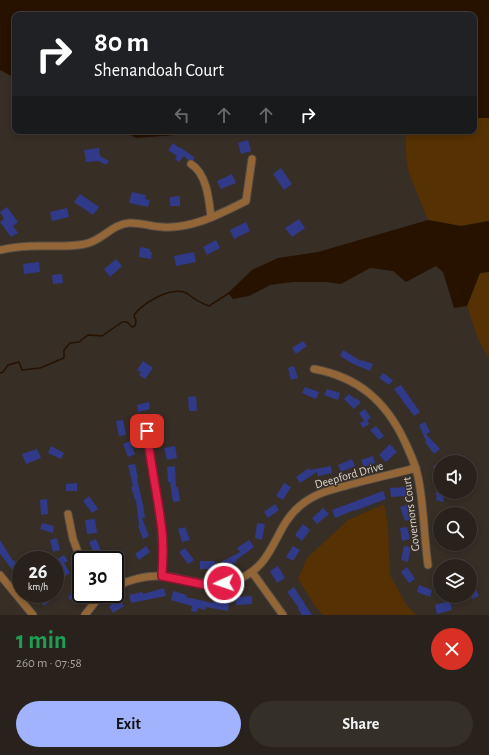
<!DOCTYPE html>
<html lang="en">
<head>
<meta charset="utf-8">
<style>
	:root { --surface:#29221c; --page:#352f29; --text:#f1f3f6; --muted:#a5a4a3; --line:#453f3b; --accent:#a1b3fd }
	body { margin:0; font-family:"Alegreya Sans",sans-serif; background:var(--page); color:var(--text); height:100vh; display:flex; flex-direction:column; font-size:15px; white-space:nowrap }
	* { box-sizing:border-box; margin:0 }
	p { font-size:13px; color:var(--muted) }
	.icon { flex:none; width:22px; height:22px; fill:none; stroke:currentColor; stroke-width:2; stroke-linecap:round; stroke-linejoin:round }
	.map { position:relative; height:615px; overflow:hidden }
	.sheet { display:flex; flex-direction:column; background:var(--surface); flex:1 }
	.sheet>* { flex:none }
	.top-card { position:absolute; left:12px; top:12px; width:465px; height:122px; border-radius:8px; box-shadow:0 2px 6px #0003,0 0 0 1px var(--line); background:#202124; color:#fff; overflow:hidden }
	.buttons { position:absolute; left:433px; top:455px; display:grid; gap:8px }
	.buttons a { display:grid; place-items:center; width:44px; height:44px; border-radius:50%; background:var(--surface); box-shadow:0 2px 6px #0003,0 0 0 1px var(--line); font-size:20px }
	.speed { position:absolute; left:12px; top:551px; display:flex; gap:8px; font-size:20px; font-weight:700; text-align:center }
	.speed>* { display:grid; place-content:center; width:52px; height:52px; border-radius:50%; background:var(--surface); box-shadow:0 2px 6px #0003,0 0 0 1px var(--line); line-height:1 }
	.speed small { font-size:10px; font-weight:400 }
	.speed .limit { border:2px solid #111; border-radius:6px; background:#fff; color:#111 }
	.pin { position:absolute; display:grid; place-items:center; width:34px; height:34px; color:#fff; margin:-17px; border-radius:8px; box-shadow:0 2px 6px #0006 }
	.me { position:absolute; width:44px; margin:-22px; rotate:267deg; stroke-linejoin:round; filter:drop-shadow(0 0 3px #0008) }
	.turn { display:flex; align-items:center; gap:14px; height:84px; padding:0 16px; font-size:18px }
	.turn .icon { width:52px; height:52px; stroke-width:2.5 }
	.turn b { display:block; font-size:28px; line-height:34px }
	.lanes { display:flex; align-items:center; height:38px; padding:0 16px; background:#0003; justify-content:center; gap:20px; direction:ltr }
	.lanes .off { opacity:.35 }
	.round { display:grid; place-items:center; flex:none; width:42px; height:42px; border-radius:21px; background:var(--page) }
	.overview { display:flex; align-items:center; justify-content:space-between; height:68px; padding:0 16px }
	h1 { font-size:24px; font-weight:700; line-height:30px; color:#1e9e55 }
	.primary-button { display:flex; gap:8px; margin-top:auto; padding:8px 16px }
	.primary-button a { flex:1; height:46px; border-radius:24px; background:var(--accent); color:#111; font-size:16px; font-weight:700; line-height:46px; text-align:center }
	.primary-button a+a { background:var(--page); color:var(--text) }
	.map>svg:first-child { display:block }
</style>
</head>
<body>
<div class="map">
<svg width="489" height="615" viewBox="0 0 489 615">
	<rect width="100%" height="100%" fill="#372e26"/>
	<g fill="#553103">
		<polygon points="474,118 489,118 489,221 461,226 428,220 409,174 406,156 406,131 474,131"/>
		<polygon points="489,272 489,359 478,339 467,306 480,273"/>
		<polygon points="384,504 388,525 390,575 407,606 417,615 323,615 315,606 298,579 307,558 348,520"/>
	</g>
	<g fill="#271200">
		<polygon points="0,0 489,0 489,118 474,118 474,15 15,15 15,78 0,70"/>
		<polygon points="123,131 230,131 136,138"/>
		<polygon points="428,220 461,226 489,221 489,272 480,273 467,306 454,308 443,272 436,266 406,282 393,271 370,268 341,284 326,282 293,282 270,285 249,296 233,299 228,293 252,270 278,258 318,252"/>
	</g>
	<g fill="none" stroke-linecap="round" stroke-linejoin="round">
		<path stroke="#271200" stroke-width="1.5" d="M0,373l3,-1 5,-7 11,-3 3,8 18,-2 24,-10v-8l6,-7 9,-1 9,-7 14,1 20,-14h5l5,5 3,-1 1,-5 -2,-6c9,-12 34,-27 50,-23 4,1 7,5 11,7 4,3 9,5 14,7l20,-13"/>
	</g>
	<g fill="#313a88">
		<polygon points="248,140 251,151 241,154 238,143"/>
		<polygon points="173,143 179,148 180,147 195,158 193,160 188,160 184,156 179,162 175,159 177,156 168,150"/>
		<polygon points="99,148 100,156 109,161 106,165 99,161 86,162 84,150"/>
		<polygon points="281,168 292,184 284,190 273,174"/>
		<polygon points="232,174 236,183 221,189 217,181"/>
		<polygon points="132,192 146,195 145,199 150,200 148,207 129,203"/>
		<polygon points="80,194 99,207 93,215 74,202"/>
		<polygon points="180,196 180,206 170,206 170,197"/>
		<polygon points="7,207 18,222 13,226 18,233 11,237 0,222 4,219 0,212"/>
		<polygon points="67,208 69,217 52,221 50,212"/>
		<polygon points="299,219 305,228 292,237 285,228"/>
		<polygon points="246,222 250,231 234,239 230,230"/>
		<polygon points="216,240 220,248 207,255 203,247"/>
		<polygon points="140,247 150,249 150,252 152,252 151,259 139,257"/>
		<polygon points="194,252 196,262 176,266 174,256"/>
		<polygon points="116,259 122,266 110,277 104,269"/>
		<polygon points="39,262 40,272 24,274 23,264"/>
		<polygon points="62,274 63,283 53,284 52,275"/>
		<polygon points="303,341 307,346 296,354 292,348"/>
		<polygon points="343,350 361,361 361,360 373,364 370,371 353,364 340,356"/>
		<polygon points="143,361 153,368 145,379 139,375 141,372 137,370"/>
		<polygon points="294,366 298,378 291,380 288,368"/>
		<polygon points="383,373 393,380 389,385 379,378"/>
		<polygon points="401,385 420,412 414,416 394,389"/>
		<polygon points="305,387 319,392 316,399 302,393"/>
		<polygon points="327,389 340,393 338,400 324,395"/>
		<polygon points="349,394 355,399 356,398 361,402 354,409 344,399"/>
		<polygon points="196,396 197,411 189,411 188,397"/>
		<polygon points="149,402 150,409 138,412 137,405"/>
		<polygon points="365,409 371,418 367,420 369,424 363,428 360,423 364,421 359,413"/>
		<polygon points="123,420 126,435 119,436 116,421"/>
		<polygon points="425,422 430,432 426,434 440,449 434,454 425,442 426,441 419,425"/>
		<polygon points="376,426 384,436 379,440 370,430"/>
		<polygon points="130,441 135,454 128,457 123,444"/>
		<polygon points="390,444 397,452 386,462 379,455"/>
		<polygon points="51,446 64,453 61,459 48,453"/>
		<polygon points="175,446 177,458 167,460 164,448"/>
		<polygon points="37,449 41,458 26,464 22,454"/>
		<polygon points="373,456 375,463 364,467 361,460"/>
		<polygon points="352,459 355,466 341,472 338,465"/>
		<polygon points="440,463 440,485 439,486 433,466"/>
		<polygon points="135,464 138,478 137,479 143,505 145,518 142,518 149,536 143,539 138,526 139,526 136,500 135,500 131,487 133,486 128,465"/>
		<polygon points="175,466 176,487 178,487 180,501 173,502 170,482 168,482 167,467"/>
		<polygon points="331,466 332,473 318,476 317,472 300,483 296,477 309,468 310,470"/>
		<polygon points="77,483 77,491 66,491 66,484"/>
		<polygon points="284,483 291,487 283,500 276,496"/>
		<polygon points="407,487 407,496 391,497 390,488"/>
		<polygon points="383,491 386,499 354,511 354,510 335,518 332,510"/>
		<polygon points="436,492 449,492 448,497 444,496 443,502 436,500 437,495 435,494"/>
		<polygon points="89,496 98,509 92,513 83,501"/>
		<polygon points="47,499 48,514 41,515 40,500"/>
		<polygon points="275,504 279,510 268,518 264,512"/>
		<polygon points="407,505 412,519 405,521 400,507"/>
		<polygon points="323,508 329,514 317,524 312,518"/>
		<polygon points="95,519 97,533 87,534 85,520"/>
		<polygon points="42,523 54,526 53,533 40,529"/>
		<polygon points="257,523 265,524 262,540 255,538"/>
		<polygon points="303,524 310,530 302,541 295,535"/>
		<polygon points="185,527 190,540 182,542 178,529"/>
		<polygon points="407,527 410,539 402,541 400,528"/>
		<polygon points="57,538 60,550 53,552 50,540"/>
		<polygon points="96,539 102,553 95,556 89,542"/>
		<polygon points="0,540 13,561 14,560 21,569 21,581 0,554"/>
		<polygon points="249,540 254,547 236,560 237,562 224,568 221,562 240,552 237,548"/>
		<polygon points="146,546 150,552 139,560 135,554"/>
		<polygon points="293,546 300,550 293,561 286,557"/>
		<polygon points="404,546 411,547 408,562 401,560"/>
		<polygon points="185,548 194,560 188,564 179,552"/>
		<polygon points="64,555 68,561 64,563 70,573 65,576 55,560"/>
		<rect x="200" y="561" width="15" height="8"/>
		<polygon points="278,566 285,578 277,583 270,571"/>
		<polygon points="407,567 415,579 409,583 401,572"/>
		<polygon points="473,583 479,596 472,599 470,595 470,585"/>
		<polygon points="76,585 81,588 81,592 75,602 68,598"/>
		<polygon points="419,585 432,590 430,597 417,592"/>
		<polygon points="294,587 301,598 312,615 302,615 298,609 299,608 287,592"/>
		<polygon points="164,588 166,596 131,603 129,595 142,592 143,594"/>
		<polygon points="173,591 187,595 186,597 213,603 214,601 229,603 228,611 206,607 205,610 198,608 197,612 191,611 192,606 171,600"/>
		<polygon points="34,594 45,594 50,601 44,606"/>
		<polygon points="252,596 252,604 236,605 236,597"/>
		<polygon points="120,599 124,606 113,613 109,606"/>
		<polygon points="450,601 452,610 437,614 435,605"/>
	</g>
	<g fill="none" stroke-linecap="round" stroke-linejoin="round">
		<g stroke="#554c45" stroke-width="9">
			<g id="minor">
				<path d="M191,164c16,10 18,36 20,53"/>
				<path d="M0,250c13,-3 26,-4 39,-4 16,0 31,1 46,-2 17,-3 27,-20 44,-21 11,-1 22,4 33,4 30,2 58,-13 84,-26l6,-42"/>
				<path d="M314,369c44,8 72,32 91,73 6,13 12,26 14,40 5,27 5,55 9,83"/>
				<path d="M147,431c3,31 10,61 14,92 2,18 2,35 1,53"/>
				<polyline points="68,514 73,539 81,560"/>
				<polyline points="252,572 283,615"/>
				<polyline points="0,575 33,615"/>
				<path d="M115,587c17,-9 37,-13 56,-10 22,4 41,11 63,4 43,-15 38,-53 67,-76 17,-14 38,-17 59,-23 19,-5 37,-9 56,-14"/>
				<polyline points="85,615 95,602 104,594"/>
			</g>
		</g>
		<use href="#minor" stroke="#936638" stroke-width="7"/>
	</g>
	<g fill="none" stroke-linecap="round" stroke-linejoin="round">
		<g stroke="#92132f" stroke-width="10">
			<path id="route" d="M147,431c3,31 10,61 14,92 3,18 2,35 1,53l44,9 18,-2"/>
		</g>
		<use href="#route" stroke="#e11d48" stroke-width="7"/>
	</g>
	<g text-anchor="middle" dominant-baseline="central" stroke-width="3" stroke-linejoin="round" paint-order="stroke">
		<g font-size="12" fill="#dbd6d0" stroke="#372e26">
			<text transform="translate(349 475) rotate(-16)">Deepford Drive</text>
			<text transform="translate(411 514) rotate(-97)">Governors Court</text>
		</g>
	</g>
</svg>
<div class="buttons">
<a><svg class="icon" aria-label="sound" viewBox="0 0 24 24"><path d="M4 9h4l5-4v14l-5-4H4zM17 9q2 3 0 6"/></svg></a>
<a><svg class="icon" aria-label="search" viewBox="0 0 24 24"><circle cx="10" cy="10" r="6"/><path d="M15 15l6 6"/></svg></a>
<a><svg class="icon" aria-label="layers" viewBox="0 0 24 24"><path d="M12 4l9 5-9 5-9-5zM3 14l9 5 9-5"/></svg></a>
</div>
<div class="speed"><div>26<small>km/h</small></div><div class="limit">30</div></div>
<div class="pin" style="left:147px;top:431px;background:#d93025"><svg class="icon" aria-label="arrive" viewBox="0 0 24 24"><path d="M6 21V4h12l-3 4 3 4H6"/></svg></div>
<svg class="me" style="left:224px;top:583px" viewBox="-20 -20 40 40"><circle r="17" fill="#e11d48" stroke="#fff" stroke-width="3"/><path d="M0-11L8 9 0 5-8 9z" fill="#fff"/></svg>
<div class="top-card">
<div class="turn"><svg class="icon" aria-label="right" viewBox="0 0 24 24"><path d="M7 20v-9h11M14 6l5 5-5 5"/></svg><div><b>80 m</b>Shenandoah Court</div></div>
<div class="lanes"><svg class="icon off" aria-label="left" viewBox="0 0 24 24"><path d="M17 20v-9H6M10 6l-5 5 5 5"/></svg><svg class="icon off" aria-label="ahead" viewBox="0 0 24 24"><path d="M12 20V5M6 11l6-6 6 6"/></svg><svg class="icon off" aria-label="ahead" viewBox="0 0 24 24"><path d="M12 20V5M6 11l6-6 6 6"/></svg><svg class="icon" aria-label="right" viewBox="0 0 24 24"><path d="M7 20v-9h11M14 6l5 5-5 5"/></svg></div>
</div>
</div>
<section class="sheet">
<div class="overview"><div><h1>1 min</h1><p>260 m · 07:58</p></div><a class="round" style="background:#d93025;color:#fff"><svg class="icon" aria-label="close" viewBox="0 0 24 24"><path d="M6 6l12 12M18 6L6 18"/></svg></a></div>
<div class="primary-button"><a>Exit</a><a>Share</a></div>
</section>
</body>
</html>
